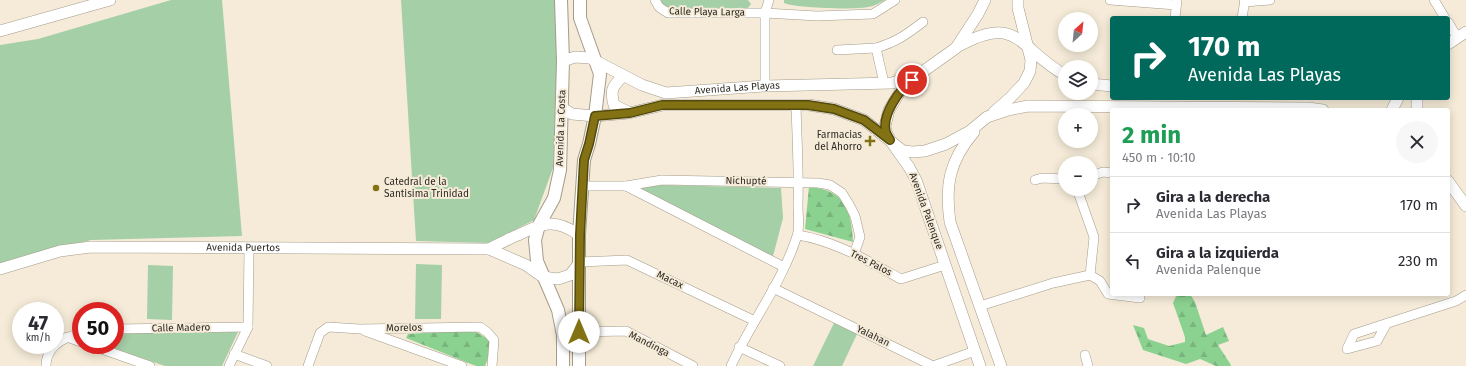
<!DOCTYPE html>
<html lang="es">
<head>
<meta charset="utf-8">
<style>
	:root { --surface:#fff; --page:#f7f7f7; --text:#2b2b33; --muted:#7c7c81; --line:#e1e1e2 }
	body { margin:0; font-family:"Fira Sans",sans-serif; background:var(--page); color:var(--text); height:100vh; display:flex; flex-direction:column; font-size:15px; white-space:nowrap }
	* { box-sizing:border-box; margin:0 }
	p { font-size:13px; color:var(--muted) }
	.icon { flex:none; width:22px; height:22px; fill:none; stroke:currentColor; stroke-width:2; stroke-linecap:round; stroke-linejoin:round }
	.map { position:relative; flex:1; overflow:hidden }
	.drawer { position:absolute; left:1110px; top:108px; width:340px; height:188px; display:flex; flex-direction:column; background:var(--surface); border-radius:4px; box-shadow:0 2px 10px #0003 }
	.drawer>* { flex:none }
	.top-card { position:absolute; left:1110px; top:16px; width:340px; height:84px; border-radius:4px; box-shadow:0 2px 10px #0003; background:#00695c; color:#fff; overflow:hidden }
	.needle { width:26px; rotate:27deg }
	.fabs { position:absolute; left:1058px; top:12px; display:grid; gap:8px }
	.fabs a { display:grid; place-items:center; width:40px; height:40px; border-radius:50%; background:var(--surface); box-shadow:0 2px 10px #0003; font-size:20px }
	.speed { position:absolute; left:12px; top:302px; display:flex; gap:8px; font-size:20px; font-weight:700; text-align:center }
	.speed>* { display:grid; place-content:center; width:52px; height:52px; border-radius:50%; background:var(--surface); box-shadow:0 2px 10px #0003; line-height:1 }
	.speed small { font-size:10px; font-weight:400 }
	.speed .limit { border:6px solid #d22; background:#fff; color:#111 }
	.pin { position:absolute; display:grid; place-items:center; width:34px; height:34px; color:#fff; margin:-17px; border:2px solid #fff; border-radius:50%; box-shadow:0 1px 4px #0007 }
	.me { position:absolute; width:44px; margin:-22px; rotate:0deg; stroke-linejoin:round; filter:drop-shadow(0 0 3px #0008) }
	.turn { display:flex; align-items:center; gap:14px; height:84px; padding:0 12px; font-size:18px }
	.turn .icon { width:52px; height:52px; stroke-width:2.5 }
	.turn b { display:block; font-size:28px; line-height:34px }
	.round { display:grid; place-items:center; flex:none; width:42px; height:42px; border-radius:21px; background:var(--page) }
	.headline { display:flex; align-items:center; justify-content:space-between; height:68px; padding:0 12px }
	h1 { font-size:24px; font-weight:700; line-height:30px; color:#1e9e55 }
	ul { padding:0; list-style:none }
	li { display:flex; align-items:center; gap:12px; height:56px; padding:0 12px; border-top:1px solid var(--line) }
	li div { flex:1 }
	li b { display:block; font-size:15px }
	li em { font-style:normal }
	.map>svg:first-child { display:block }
</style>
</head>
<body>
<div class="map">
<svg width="1466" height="366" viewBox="0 0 1466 366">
	<defs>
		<pattern id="forest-firs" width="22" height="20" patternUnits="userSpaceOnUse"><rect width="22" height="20" fill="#8bd290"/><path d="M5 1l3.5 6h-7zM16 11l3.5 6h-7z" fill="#78b47c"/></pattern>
	</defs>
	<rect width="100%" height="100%" fill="#f5ebd8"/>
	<g fill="url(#forest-firs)">
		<path d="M809,187c36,3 42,22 44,55l-48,-13z"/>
		<polygon points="1177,294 1190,294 1195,302 1206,335 1223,327 1229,341 1218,345 1231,365 1230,366 1216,366 1200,359 1186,364 1143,350 1133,325 1144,328 1148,339 1169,346 1185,342 1185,337 1173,303"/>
		<polygon points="472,330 480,334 490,341 488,358 485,366 476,366 406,338 408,334"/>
	</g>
	<g fill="#a5cfa7">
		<polygon points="171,0 222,0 242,236 91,240 0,263 0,45 38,39"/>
		<polygon points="401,0 559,0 553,168 534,220 489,243 416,241"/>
		<polygon points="660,0 748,0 751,4 747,9 670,8 663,5"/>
		<path d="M784,0h101c-5,3 -11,6 -17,7 -14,3 -73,1 -84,-4z"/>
		<polygon points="663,185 781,188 783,218 772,260 635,187"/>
		<polygon points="416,264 442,265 441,319 415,319"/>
		<polygon points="148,265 173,266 172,320 147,319"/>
		<polygon points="834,323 857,334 842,366 813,366"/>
		<polygon points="238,332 222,366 165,366 104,345 115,345 115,333"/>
	</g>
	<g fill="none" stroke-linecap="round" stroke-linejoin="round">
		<g stroke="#a49b8a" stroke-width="10">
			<g id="minor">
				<polyline points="655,0 659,7 668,13 765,13 817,16 873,14 895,0"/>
				<polyline points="1110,0 1176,5"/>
				<polyline points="1434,0 1445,18"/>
				<polyline points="1244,2 1270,0"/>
				<polyline points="1175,18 1177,0"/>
				<polyline points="1242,18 1245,0"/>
				<polyline points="1448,22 1457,37"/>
				<polyline points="837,50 876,48"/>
				<path d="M884,83l-8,-35c20,-6 30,-13 47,-26"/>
				<polyline points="765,86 765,13 769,0"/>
				<polyline points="1091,176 1103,172 1112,173"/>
				<polyline points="1035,180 1042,178 1065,179"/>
				<polyline points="582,186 626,186 662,180 818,183 830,185 842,193 850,206 855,216 860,237 854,254"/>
				<polyline points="626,186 784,267"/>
				<polyline points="1077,189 1094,237 1090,275"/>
				<path d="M798,235c37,6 70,26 103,44l44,-14"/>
				<polyline points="580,262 627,260 755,321"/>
				<polyline points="773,288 933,366 975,351"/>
				<polyline points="980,306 1053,283 1090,275 1100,281 1108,294 1140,298"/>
				<polyline points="1387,323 1377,341 1347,349 1354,334 1456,301 1466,295"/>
				<polyline points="115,329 248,327"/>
				<polyline points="365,331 462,366"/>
				<polyline points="579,332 626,331 693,366"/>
				<polyline points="67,337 81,342"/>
				<polyline points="90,345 150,366"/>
				<polyline points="739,347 780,366"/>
				<polyline points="234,354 267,366"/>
				<polyline points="1085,355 1088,366"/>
				<path d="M46,366c0,-20 19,-29 35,-33"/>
				<polyline points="229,366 248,327 249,248"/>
				<polyline points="308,366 320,333 328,327 360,329 480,327 487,332 494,340 492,366"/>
				<path d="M731,366c20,-44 51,-83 66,-130 3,-8 1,-21 1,-30 1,-33 -1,-67 -2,-100"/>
			</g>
		</g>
		<g stroke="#a49b8a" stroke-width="12">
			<g id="tertiary">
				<polyline points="0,31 110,0"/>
				<polyline points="1448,44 1466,32"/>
				<path d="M957,47c62,-35 61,2 108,28"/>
				<path id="s1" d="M563,61l12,-4 15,1 52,27 24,8 99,-7 127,-3 19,-6"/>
				<path d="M623,76c-11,11 -13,14 -9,29l14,7"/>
				<polyline points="1091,84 1112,86"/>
				<polyline points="562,108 572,114 595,116 629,113 663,105 809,105 834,109 864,120 903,151 913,152 925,151 946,144 970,131 987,117 1008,110 1028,106 1308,108 1323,110"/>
				<polyline points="1392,110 1398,98"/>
				<polyline points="1417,110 1417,98"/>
				<polyline points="994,112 1010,98 1024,83 1030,71 1031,60 1018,8 1018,0"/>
				<path d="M974,132c-25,29 -29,54 -24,90l51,144"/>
				<polyline points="1448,181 1466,206"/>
				<path d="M489,249c10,-5 19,-10 29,-14 25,-12 37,-17 61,0"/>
				<path id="s2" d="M0,269l60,-18 31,-4 398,2 37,16 17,12 15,2 12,-4 10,-13"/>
				<polyline points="980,366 916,180 909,167 890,140 886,132 885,126 889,110 904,85 956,48 978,14 985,0"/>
			</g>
		</g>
		<g stroke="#a49b8a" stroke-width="14">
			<g id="secondary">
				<polyline points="561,0 563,61 560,170 554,198 539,225 535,240 537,261 558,310 563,335 563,366"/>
				<polyline points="579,366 579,235 584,160 589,144 595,116 600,74 580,18 580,0"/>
			</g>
		</g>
		<use href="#minor" stroke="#fff" stroke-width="9"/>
		<use href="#tertiary" stroke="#fff" stroke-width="11"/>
		<use href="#secondary" stroke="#fff" stroke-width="12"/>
	</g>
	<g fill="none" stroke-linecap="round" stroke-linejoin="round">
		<g stroke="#554a0c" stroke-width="10">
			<path id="route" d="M579,332l1,-97 4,-75 5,-16 6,-28 35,-3 32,-8h146l26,4 30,11 26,20c-1,-2 -3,-5 -4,-8 -5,-17 14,-43 26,-52"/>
		</g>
		<use href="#route" stroke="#837213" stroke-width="7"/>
	</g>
	<g fill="#837213" stroke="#f5ebd8" stroke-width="1.5">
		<path d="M868 135h4v4h4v4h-4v4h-4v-4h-4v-4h4z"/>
		<circle cx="376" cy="188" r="4"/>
	</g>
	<g text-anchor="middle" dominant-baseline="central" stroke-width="4" stroke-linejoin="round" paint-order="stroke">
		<g font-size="10" fill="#2e2a23" stroke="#f5ebd8">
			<text transform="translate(707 12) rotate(1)">Calle Playa Larga</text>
			<text stroke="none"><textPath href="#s1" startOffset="183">Avenida Las Playas</textPath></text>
			<text transform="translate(561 128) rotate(-88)">Avenida La Costa</text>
			<text transform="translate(746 181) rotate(1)">Nichupté</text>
			<text transform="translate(926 211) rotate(70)">Avenida Palenque</text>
			<text stroke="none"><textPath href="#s2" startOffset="246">Avenida Puertos</textPath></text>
			<text transform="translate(871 263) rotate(27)">Tres Palos</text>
			<text transform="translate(670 280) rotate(26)">Macax</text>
			<text transform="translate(181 328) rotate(-1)">Calle Madero</text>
			<text transform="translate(404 328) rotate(-1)">Morelos</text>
			<text transform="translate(873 336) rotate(26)">Yalahan</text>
			<text transform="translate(649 344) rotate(27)">Mandinga</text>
		</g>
		<g font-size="10" fill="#2e2a23" stroke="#f5ebd8" text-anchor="end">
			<text x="862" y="135">Farmacias<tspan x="862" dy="12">del Ahorro</tspan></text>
			<text x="384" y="182" text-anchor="start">Catedral de la<tspan x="384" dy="12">Santisima Trinidad</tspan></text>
		</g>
	</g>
</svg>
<div class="fabs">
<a><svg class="needle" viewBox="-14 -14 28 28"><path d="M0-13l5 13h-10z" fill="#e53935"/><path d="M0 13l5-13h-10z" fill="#7c7c81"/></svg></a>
<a><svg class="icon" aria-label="layers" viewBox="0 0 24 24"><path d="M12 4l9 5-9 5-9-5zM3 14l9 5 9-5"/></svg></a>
<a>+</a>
<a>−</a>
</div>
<div class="speed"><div>47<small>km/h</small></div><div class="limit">50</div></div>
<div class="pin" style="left:912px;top:80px;background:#d93025"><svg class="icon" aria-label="arrive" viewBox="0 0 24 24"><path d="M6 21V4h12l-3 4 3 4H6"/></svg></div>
<svg class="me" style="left:579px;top:332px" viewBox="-20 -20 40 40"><circle r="19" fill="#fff"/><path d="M0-13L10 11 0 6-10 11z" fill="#837213"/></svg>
<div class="top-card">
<div class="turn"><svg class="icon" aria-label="right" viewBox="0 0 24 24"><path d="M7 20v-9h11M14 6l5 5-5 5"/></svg><div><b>170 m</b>Avenida Las Playas</div></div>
</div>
<section class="drawer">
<div class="headline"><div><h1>2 min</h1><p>450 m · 10:10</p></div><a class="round"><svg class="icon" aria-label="close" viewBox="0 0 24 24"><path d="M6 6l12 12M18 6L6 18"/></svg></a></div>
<ul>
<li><svg class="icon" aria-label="right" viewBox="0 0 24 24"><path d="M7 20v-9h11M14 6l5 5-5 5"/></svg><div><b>Gira a la derecha</b><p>Avenida Las Playas</p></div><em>170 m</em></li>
<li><svg class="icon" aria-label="left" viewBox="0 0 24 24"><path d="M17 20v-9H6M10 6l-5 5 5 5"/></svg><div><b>Gira a la izquierda</b><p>Avenida Palenque</p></div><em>230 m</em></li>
</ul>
</section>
</div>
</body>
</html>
